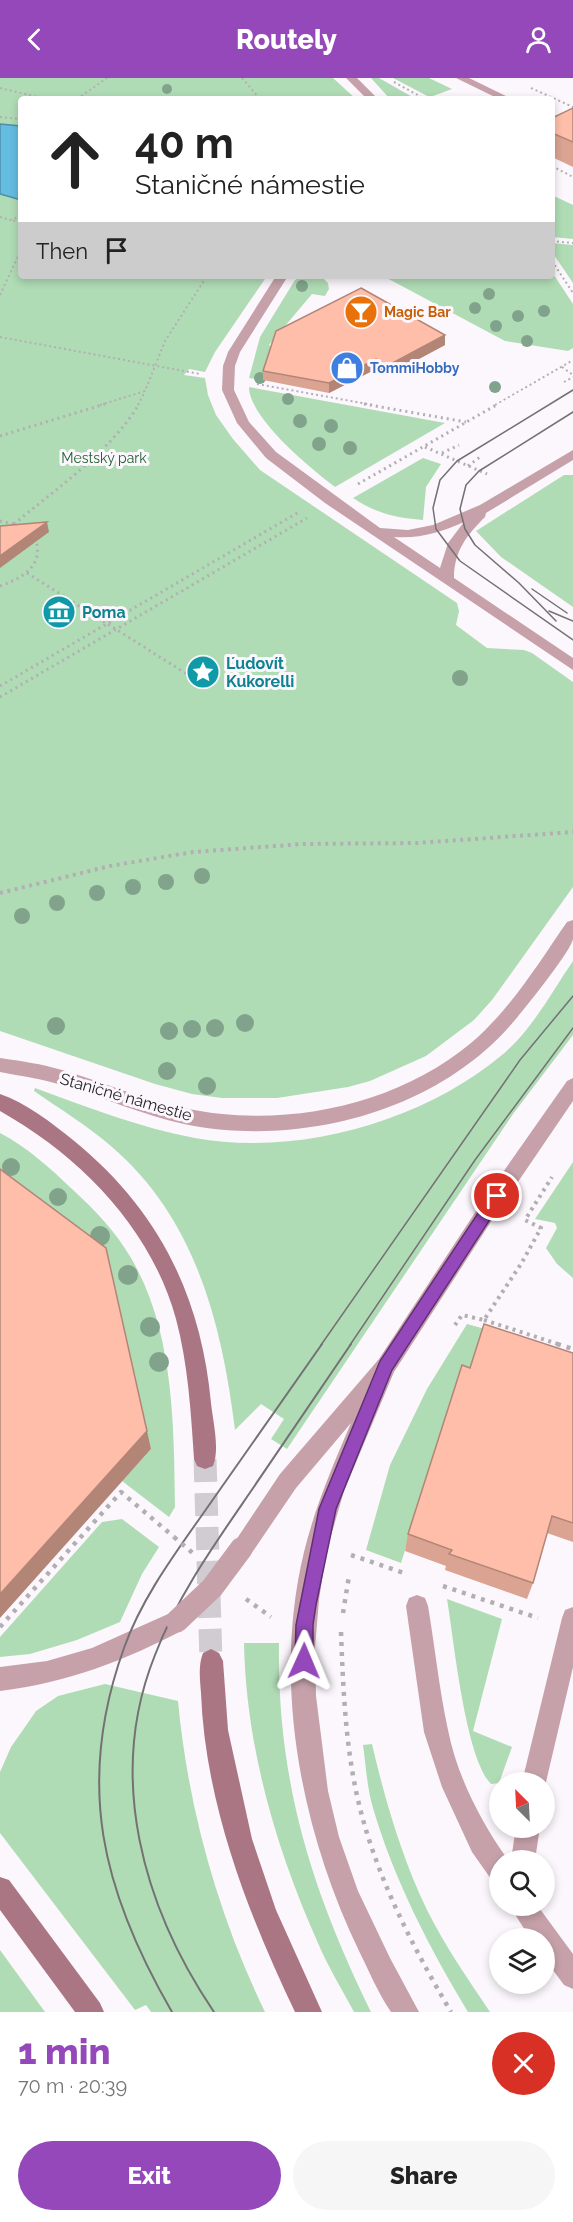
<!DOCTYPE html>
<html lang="en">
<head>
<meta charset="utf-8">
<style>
	:root { --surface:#fff; --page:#f6f6f6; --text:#222; --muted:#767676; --accent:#9548b9 }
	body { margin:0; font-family:Raleway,sans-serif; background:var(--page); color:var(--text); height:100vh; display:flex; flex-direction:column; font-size:22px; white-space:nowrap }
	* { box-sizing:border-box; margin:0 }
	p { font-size:20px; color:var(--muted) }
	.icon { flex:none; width:33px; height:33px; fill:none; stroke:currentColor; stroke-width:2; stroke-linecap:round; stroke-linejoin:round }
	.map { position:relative; height:1934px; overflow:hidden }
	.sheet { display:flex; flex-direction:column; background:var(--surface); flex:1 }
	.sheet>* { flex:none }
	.hud { position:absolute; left:18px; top:18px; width:537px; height:183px; border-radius:6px; box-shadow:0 3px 9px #0003; background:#fff; color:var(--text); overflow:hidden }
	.needle { width:39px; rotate:336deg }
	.controls { position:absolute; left:489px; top:1694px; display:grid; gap:12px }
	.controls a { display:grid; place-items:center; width:66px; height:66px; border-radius:50%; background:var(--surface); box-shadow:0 3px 9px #0003; font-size:30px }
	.pin { position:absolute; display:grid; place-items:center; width:51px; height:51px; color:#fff; margin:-26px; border:3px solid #fff; border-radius:50%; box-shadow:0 2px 6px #0007 }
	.me { position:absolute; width:66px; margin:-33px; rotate:1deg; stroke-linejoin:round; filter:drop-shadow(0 0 4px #0008) }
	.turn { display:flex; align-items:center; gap:21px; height:126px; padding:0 18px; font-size:27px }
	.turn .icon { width:78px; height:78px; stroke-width:2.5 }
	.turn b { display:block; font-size:42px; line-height:51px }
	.then { display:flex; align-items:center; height:57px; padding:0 18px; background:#0003; gap:12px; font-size:22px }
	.round { display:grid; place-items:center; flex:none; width:63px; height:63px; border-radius:32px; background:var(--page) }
	.overview { display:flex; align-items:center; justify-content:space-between; height:102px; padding:0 18px }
	h1 { font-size:36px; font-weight:800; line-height:45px; color:var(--accent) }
	.button { display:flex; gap:12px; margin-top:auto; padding:12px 18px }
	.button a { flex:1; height:69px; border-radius:36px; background:var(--accent); color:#fff; font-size:24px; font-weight:800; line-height:69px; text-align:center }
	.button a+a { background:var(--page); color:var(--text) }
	header { display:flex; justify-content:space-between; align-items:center; height:78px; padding:0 18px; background:var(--accent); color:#fff; font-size:27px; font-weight:800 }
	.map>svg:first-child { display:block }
</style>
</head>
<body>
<header><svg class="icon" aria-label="back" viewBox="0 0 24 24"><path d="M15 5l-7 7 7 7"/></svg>Routely<svg class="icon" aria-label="person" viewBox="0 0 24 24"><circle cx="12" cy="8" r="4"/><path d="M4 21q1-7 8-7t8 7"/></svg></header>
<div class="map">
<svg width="573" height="1934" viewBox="0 0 573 1934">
	<rect width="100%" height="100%" fill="#fcf7fd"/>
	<g fill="#b0dcb5">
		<polygon points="0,0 333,0 356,21 21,21 21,198 267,198 215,274 205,294 189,291 184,297 205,300 208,317 216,337 233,361 260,392 457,525 459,533 456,547 487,570 524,572 532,575 573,604 573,809 492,922 474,942 426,978 370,1003 348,1009 277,1020 222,1020 192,1016 155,1006 0,953"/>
		<polygon points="371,0 379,0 416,21 390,21"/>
		<polygon points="393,0 429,0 452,11 433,18 437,21 433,21"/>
		<polygon points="552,117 573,127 573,161 552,159"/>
		<polygon points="552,165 573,167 573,205 552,174"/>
		<polygon points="552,194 573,226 573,270 568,273 505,263 383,198 552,198"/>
		<polygon points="303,198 321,198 328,205 329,211 325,218 312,216 269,267 274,271 263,302 249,300 260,259 295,202"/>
		<path d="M249,309l196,36 -110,64c-24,-18 -86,-69 -86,-100z"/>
		<path d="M423,380l18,6 -15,23 -3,33c-27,-2 -48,-7 -70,-22z"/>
		<polygon points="564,397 573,397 573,529 501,479 476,453"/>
		<path d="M573,883v74l-60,79 -226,335 -16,-10 13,-20 -23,-15 -26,26c-13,-105 -39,-211 -123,-283 -24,-21 -52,-38 -78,-56l1,-3c52,19 106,40 160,50 103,19 228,-17 307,-83 30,-25 49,-62 71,-94z"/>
		<path d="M0,1055c27,14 50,35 72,56 22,20 44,43 59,69 43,73 43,167 44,249l-6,10 -47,-36 29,-32 -151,-262z"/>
		<polygon points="573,1084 573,1200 557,1186 546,1170 557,1150 555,1145 535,1141"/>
		<polygon points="467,1246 489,1252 466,1309 457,1307 401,1485 366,1472 390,1387 427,1311"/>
		<polygon points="122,1441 159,1469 142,1496 120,1544 77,1562 30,1576 0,1579 0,1559 102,1444"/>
		<path d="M447,1521l55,20 -29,112 39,16 -13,36 -8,1c-26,-27 -37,-144 -44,-185z"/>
		<path d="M244,1565h35c-2,138 32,246 92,369h-17c-12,-23 -26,-45 -36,-69 -42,-94 -72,-196 -74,-300z"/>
		<path d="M105,1606l73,17c10,107 40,214 87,311h-114l-5,-7 -11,5 -135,-177v-61l11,-25 14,-20 11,-16 22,-15z"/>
		<path d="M372,1666c13,56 30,114 55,166 18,36 41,69 63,102h-22c-38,-63 -74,-132 -95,-204 -6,-20 -7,-42 -10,-63z"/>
		<polygon points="0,1872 45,1934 0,1934"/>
	</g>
	<polygon fill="#64bce0" stroke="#508ea8" stroke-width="1.5" points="0,46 21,48 21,122 0,116"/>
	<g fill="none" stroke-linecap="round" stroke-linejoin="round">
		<polyline stroke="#d1ccd2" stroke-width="23" stroke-dasharray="23 11" stroke-linecap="butt" points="205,1381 211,1583"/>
		<g stroke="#b2afb3" stroke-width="2" stroke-dasharray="2 3" stroke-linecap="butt">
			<polyline points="242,0 260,21"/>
			<polyline points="394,4 425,21"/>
			<polyline points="0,10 46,21"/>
			<polyline points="531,10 573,29"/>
			<polyline points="77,21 107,0"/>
			<polyline points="0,39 21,41"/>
			<polyline points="552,88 573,99"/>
			<polyline points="21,138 10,142 21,144"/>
			<polyline points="0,139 10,142"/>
			<polyline points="552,163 573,165"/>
			<polyline points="552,183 573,215"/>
			<polyline points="0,217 21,172"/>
			<polyline points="0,259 200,296"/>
			<polyline points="562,289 573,297"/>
			<polyline points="564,304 573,299"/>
			<polyline points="257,306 373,327"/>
			<polyline points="100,327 145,313 165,263 207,198"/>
			<polyline points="138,327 145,313"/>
			<polyline points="495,327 573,282"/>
		</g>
		<g stroke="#b2afb3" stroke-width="3" stroke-dasharray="2 4" stroke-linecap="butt">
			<polyline points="364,326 466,344"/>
			<polyline points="0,358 105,326"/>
			<polyline points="425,369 487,396"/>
			<polyline points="442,375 459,367"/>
			<polyline points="468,388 480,379"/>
			<polyline points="358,406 498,326"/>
			<polyline points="0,443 14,446"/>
			<path d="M14,446c41,-34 98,-74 125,-120"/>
			<polyline points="27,495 193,600"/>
			<path d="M0,508c23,-8 45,-21 35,-48"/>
			<polyline points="0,608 299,434"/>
			<polyline points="0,619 307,440"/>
		</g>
		<g stroke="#b2afb3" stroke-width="4" stroke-dasharray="3 4.5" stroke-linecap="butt">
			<polyline points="0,815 110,788 193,774 303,766 417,765 573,754"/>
			<polyline points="484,1242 561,1267"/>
			<polyline points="455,1247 462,1237 484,1242 521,1186 541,1150 525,1142 552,1099"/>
		</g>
		<g stroke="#b2afb3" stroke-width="4.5" stroke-dasharray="4 6" stroke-linecap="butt">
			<polyline points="557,1266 573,1271"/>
			<polyline points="351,1477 407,1496"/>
			<polyline points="443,1508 538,1540"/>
			<polyline points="246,1521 271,1539"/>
			<polyline points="343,1535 349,1498"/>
			<polyline points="0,1549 121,1414 174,1459"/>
			<path d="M341,1554c2,52 4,104 14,154 16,81 55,156 96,226"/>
		</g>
		<g fill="#c6a1aa" fill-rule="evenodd">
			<polygon points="456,0 469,0 512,21 499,21"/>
			<path d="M417,1517l8,3 3,8c7,41 11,83 20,124 9,46 33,92 60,130h-8v22l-9,-3 -19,-27 -30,-65 -18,-55 -18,-126 3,-8z"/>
			<polygon points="573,1529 573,1589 546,1704 544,1708 544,1704 522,1704 562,1540 565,1532"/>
			<polygon points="516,1749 540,1749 535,1782 511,1782"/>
			<polygon points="509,1827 537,1827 573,1876 573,1911 564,1907 544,1880 544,1860 530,1860"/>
		</g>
		<g fill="#c6a1aa" fill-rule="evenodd">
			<polygon points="346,0 357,0 378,21 367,21"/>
			<path d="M276,198h12l-48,76 -5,14 -1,24 15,32 27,30 104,76 28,2 25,-5 47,-20 93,-55v10l-87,53 -1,4c-18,18 -31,34 -31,61l119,80v12l-248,-167 -59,-45 -29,-35 -15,-33 1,-24 5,-14zM464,444l-16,21 -8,25 -46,-31c26,2 47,-5 70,-15z"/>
			<path d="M573,842c0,6 0,13 0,19 -2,12 -47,68 -58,81 -76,92 -216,128 -331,104 -42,-9 -81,-27 -122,-39 -20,-6 -41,-9 -62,-13v-14c21,3 42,6 62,12 41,12 80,29 122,38 97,21 210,-1 287,-65 39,-33 67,-79 96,-121z"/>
			<path d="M573,1000v23l-79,116 -100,155 -50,119 -18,62 -7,47 -4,47 1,49 12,95 11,46 19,54 32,67 29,54h-28c-13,-19 -22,-41 -32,-61 -58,-121 -87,-267 -55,-399 11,-45 29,-87 47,-129l-55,65 -47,69 -8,3 -8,-3 -3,-8 50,-75 99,-115 101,-154 87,-124z"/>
			<path d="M177,1532l8,3 3,8 -3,8c-59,31 -118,54 -185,62v-24l47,-6 45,-13z"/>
		</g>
		<g fill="#ab7684" fill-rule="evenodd">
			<path d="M0,1016c26,9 52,29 73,46 85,69 128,155 138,263 2,19 9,46 2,63l-8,3 -8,-3 -3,-7c-3,-47 -6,-95 -18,-140 -25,-91 -96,-163 -176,-208z"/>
			<path d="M211,1571l8,4 4,8 5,69 24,109 24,71 46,102h-27c-47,-98 -90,-209 -94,-319 -1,-13 -3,-28 2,-40z"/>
			<polygon points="0,1799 9,1802 100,1925 104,1934 75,1934 0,1832"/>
		</g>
		<g stroke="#737174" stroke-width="1.5">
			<polyline points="573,312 457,383 440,402 433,430 436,451 460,483 573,562"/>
			<polyline points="532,511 567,535"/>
			<polyline points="549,533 573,543"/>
			<polyline points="556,543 519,505 475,467 465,451 460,431 466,407 479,393 573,334"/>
			<polyline points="321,1267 520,982 573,918"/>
			<polyline points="350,1267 475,1082 573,950"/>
		</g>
		<g stroke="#737174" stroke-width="2">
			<path d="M172,1934c-70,-121 -97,-228 -48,-364 18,-51 53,-97 83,-140 39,-55 77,-110 115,-164"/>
			<path d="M214,1934c-71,-105 -108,-235 -59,-357 22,-58 59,-110 94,-161 34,-50 68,-100 102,-150"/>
		</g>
		<polyline stroke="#b2afb3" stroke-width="4.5" stroke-dasharray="4 6" stroke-linecap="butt" points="174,1459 195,1477"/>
		<polyline stroke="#c6a1aa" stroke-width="23" points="177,1543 212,1510 241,1471"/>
	</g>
	<g fill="#81a38b">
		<circle cx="167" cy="11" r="5"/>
		<circle cx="302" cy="208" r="6"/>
		<circle cx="489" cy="216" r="6"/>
		<circle cx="475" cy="230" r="6"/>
		<circle cx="544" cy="233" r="6"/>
		<circle cx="518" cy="238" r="6"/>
		<circle cx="496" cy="248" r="6"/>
		<circle cx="527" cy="263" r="6"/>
		<circle cx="260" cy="300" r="6"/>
		<circle cx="495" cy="309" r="6"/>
		<circle cx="288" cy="321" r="6"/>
		<circle cx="300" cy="343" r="7"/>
		<circle cx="331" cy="348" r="7"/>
		<circle cx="319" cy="366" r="7"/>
		<circle cx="350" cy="370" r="7"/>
		<circle cx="460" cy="600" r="8"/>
		<circle cx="202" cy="798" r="8"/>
		<circle cx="166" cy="804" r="8"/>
		<circle cx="133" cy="809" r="8"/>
		<circle cx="97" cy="815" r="8"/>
		<circle cx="57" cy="825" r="8"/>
		<circle cx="22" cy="838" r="8"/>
		<circle cx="245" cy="945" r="9"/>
		<circle cx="56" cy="948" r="9"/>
		<circle cx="215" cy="950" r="9"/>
		<circle cx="192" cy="951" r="9"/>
		<circle cx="169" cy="953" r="9"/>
		<circle cx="167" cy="993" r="9"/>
		<circle cx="207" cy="1008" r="9"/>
		<circle cx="11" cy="1089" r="9"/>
		<circle cx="58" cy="1119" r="9"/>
		<circle cx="100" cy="1158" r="10"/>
		<circle cx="128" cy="1197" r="10"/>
		<circle cx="150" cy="1249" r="10"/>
		<circle cx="159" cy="1284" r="10"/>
	</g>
	<g fill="#daa392">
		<polygon points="573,30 573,89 552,79 552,40"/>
		<polygon points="445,267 387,298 376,291 329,315 263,302 263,293"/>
		<polygon points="573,1275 573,1464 547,1455 533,1505 527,1521 445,1492 446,1488 405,1473 408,1456"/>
	</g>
	<g fill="#b28577">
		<polygon points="445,257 445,267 387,298 387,288"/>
		<polygon points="376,281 376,291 329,315 329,305"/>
		<polygon points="47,444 49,454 0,490 0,478"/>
		<polygon points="147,1353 151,1371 0,1540 0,1516"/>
	</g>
	<g fill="#febeaa" stroke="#b28577" stroke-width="1.5">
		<polygon points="573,30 573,64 552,55 552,40"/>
		<polygon points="361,210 445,257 387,288 376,281 329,305 263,293 276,253"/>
		<polygon points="47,444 0,478 0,448"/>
		<polygon points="0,1091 106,1170 147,1353 0,1516"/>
		<polygon points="484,1246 573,1275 573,1445 552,1438 533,1505 449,1476 452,1472 408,1456 462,1287 470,1290"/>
	</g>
	<polygon fill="#9548b9" stroke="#612f78" stroke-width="1.5" points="497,1112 502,1114 504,1118 502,1123 392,1292 336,1431 316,1527 313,1547 313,1583 310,1589 304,1591 298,1589 295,1583 296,1547 319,1431 380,1283 492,1114"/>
	<defs>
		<g id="bar-disc" transform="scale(1.725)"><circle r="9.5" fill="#e8710a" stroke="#fcf7fd"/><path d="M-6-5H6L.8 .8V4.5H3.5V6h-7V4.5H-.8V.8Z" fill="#fff"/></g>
		<g id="shop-disc" transform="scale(1.725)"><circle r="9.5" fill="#3f7fe0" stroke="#fcf7fd"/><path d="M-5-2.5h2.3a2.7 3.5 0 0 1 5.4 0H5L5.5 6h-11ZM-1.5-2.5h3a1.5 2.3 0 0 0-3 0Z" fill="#fff"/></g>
		<g id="museum-disc" transform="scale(1.725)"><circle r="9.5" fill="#0f9aa8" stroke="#fcf7fd"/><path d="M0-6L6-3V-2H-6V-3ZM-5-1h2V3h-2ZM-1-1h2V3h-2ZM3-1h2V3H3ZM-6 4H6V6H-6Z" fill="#fff"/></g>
		<g id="sight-disc" transform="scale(1.725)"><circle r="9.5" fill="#0f9aa8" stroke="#fcf7fd"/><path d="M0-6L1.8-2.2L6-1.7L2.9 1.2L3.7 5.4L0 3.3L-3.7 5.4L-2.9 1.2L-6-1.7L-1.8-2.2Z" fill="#fff"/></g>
	</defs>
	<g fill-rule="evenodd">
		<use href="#bar-disc" x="361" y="234"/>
		<use href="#shop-disc" x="347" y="290"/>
		<use href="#museum-disc" x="59" y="534"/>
		<use href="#sight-disc" x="203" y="594"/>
	</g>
	<g text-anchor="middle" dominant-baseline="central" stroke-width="6" stroke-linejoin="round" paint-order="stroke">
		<g font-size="14" font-weight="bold" fill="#c56008" stroke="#fcf7fd" text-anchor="start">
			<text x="384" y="234">Magic Bar</text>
		</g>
		<g font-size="14" font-weight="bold" fill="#366cbe" stroke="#fcf7fd" text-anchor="start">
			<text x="370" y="290">TommiHobby</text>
		</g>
		<g font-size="14" fill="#1d5f2d" stroke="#fcf7fd">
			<text x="104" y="380">Mestský park</text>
		</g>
		<g font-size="16" font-weight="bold" fill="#0d838f" stroke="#fcf7fd" text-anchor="start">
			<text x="82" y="534">Poma</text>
			<text x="226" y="585">Ľudovít<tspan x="226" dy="18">Kukorelli</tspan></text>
		</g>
		<g font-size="16" fill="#232224" stroke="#fcf7fd">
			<text transform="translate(126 1019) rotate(16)">Staničné námestie</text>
		</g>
	</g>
</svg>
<div class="controls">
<a><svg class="needle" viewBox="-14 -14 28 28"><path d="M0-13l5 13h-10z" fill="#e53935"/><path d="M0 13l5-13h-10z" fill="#767676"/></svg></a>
<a><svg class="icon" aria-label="search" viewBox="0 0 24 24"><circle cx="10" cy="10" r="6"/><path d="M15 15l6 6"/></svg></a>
<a><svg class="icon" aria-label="layers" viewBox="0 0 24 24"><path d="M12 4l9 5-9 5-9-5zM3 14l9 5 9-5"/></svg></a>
</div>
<div class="pin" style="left:497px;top:1118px;background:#d93025"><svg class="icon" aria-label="arrive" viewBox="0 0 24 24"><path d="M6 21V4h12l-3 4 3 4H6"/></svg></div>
<svg class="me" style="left:304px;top:1583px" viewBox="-20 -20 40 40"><path d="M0-17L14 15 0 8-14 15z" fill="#9548b9" stroke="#fff" stroke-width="4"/></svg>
<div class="hud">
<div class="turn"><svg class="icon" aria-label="ahead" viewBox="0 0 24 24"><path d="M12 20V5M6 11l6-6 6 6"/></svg><div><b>40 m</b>Staničné námestie</div></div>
<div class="then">Then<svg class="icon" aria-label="arrive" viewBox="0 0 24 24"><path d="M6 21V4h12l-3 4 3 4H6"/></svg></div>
</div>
</div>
<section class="sheet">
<div class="overview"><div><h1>1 min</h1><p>70 m · 20:39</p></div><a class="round" style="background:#d93025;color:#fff"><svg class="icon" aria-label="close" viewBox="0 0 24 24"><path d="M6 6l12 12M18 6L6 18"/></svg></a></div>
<div class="button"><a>Exit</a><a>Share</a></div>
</section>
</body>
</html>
